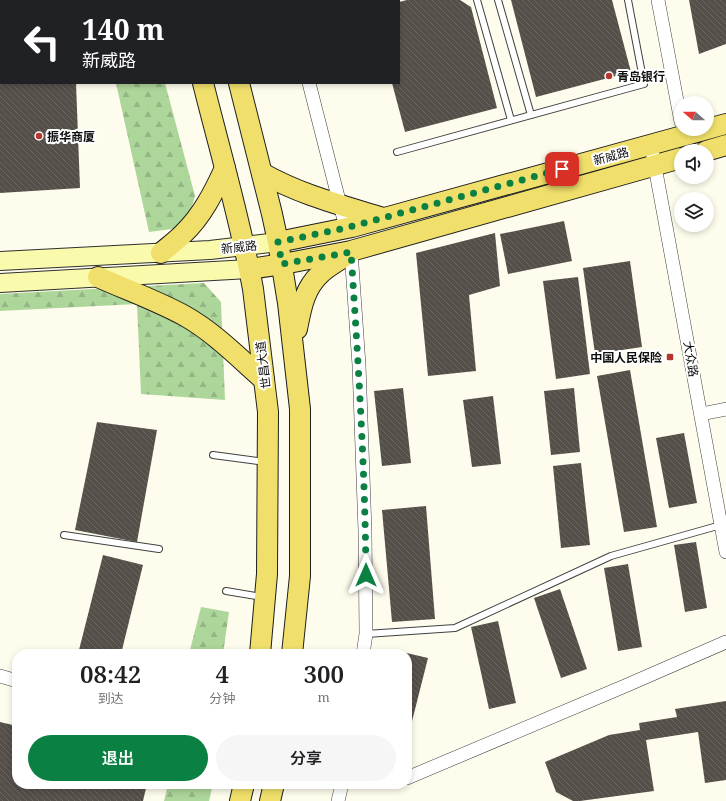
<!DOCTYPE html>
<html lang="zh">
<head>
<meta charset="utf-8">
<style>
	:root { --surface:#fff; --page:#f6f6f6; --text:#202124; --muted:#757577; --accent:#0b8043 }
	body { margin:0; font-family:"Noto Serif","Noto Sans SC",serif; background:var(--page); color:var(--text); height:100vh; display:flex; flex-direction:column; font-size:15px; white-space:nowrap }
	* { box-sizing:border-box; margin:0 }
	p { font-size:13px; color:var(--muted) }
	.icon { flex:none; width:22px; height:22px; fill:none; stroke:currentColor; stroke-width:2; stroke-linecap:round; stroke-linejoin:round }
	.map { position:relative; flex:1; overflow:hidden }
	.drawer { position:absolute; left:12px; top:649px; width:400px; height:140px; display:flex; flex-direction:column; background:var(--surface); border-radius:16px; box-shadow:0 2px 6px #0003 }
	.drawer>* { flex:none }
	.guide { position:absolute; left:0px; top:0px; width:400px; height:84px; box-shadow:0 2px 6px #0003; background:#202124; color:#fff; overflow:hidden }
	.needle { width:26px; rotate:290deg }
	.buttons { position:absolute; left:674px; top:96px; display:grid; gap:8px }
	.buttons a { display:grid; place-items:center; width:40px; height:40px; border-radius:50%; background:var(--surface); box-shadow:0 2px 6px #0003; font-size:20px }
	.pin { position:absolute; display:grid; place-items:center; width:34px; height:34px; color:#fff; margin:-17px; border-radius:8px; box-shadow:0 2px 6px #0006 }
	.me { position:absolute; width:44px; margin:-22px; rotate:0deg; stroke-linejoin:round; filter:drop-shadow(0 0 3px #0008) }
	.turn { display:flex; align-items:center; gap:14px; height:84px; padding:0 16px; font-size:18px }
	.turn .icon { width:52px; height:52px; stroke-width:2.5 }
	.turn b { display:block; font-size:28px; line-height:34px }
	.eta { display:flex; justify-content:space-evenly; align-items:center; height:68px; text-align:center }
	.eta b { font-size:24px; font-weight:600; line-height:28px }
	.primary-button { display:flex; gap:8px; margin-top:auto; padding:8px 16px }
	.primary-button a { flex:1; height:46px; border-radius:24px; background:var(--accent); color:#fff; font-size:16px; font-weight:600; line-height:46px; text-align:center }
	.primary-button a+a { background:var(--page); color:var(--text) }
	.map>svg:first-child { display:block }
</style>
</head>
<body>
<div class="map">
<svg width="726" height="801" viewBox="0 0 726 801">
	<defs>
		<pattern id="forest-firs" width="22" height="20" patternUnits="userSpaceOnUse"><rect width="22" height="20" fill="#add69a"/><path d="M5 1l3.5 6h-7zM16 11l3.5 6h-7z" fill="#94b684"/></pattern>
		<pattern id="building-back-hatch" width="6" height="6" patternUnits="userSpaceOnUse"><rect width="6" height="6" fill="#554f4a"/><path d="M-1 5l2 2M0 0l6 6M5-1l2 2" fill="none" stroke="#686460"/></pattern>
	</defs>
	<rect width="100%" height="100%" fill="#fefded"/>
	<g fill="url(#forest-firs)">
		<polygon points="116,83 165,83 195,196 186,227 149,232"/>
		<polygon points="204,283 221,302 225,400 141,394 137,304 0,311 0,294"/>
		<polygon points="201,607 229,612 223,654 189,654"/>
		<polygon points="168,784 213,784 209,801 164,801"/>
	</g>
	<g fill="url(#building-back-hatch)">
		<polygon points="407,0 460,0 471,7 497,108 405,132 392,83 399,83 399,2"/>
		<polygon points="511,0 612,0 631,72 536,97"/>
		<polygon points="689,0 726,0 726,44 699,54"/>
		<polygon points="0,83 76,83 80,188 0,193"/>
		<polygon points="564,221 572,261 508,274 500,234"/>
		<polygon points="495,233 500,286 469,295 476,371 428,376 416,253"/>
		<polygon points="630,261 642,347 595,354 583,268"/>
		<polygon points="578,277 590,374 556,379 543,281"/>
		<polygon points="630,370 657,527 624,532 597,376"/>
		<polygon points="403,388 411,463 382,466 374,391"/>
		<polygon points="574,388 580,452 551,455 544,391"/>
		<polygon points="493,396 501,464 472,467 463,400"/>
		<polygon points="97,422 157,430 137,542 75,530"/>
		<polygon points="684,433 697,503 669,508 656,438"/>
		<polygon points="581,463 590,545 561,548 553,466"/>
		<polygon points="426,506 435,619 392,622 382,510"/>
		<polygon points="696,542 707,608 685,612 674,545"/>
		<polygon points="103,555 143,565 121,654 78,654"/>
		<polygon points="628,564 642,647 618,651 604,568"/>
		<polygon points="560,589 587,669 561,678 534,598"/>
		<polygon points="498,621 516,703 489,709 471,627"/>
		<polygon points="394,650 428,658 408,737 407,654 393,654"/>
		<polygon points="726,701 726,780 705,783 698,732 646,740 654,791 580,801 573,801 556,792 545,762 609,735 640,730 639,723 677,717 675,709"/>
		<polygon points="0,722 17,726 17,784 147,784 143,801 0,801"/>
	</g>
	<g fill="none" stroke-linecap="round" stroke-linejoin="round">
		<g stroke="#404040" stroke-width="8">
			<g id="lane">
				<polyline points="477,0 511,120"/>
				<polyline points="498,0 531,115"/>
				<polyline points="320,1 323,0"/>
				<polyline points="373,1 377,0"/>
				<polyline points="397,152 644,84 628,0"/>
				<polyline points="213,455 265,462"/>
				<polyline points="64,535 159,549"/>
				<polyline points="226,591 262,597"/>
				<polyline points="366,634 455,628 611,556 721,525"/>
			</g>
		</g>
		<g stroke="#404040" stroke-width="14">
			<g id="street">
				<polyline points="287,0 288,1"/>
				<polyline points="658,0 681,122"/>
				<polyline points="309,83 346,228"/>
				<polyline points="651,145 726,552"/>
				<polyline points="351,251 359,365 365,531 366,634 363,654"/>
				<polyline points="701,414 726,409"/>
				<polyline points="0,676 17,681"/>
				<polyline points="407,778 625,686 726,642"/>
				<polyline points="338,801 342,784"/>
			</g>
		</g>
		<g stroke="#2f2f2f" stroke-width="20">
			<g id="secondary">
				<polyline points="0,261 210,250 278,242"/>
				<polyline points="0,283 249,269"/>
			</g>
		</g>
		<g stroke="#1e1e1e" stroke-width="22">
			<g id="primary">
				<polyline points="181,0 181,1"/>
				<polyline points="218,0 218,1"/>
				<path d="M203,83c17,68 37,136 50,206l15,123 -1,162 -7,80"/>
				<polyline points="239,83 272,214 278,242 288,303 300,409 300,576 292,654"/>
				<polyline points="706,151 726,145"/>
				<path d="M262,173c39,22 79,32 121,45"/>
				<polyline points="278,242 352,227 726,124"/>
				<path d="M161,253c7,-6 15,-12 22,-19 19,-18 31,-42 42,-66"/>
				<polyline points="249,269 283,264 351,251 681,158"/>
				<path d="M98,277c29,13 60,24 87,39 30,17 54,42 79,64"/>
				<path d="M297,329c4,-20 7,-40 23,-55 7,-7 17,-12 25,-18"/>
				<polyline points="240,801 244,784"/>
				<polyline points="270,801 274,784"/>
			</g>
		</g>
		<use href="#lane" stroke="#fff" stroke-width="6"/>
		<use href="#street" stroke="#fff" stroke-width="13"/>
		<use href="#secondary" stroke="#f9faac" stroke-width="18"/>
		<use href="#primary" stroke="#f0e06b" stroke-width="20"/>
	</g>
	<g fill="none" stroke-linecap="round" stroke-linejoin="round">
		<path stroke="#0b8043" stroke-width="7" stroke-dasharray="0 12.6" d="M366,575c-1,-108 -8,-216 -15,-323l-69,12 -4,-22 68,-14 216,-59"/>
	</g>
	<g fill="#b4372d" stroke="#fff" stroke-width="1.5">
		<circle cx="609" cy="76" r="4"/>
		<circle cx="39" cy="136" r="4"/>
		<rect x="666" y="353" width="8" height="8" rx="2"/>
	</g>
	<g text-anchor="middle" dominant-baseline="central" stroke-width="4" stroke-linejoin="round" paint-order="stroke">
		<g font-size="12" font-weight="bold" fill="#0d0d0d" stroke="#fff" text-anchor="start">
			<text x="617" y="76">青岛银行</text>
			<text x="47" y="136">振华商厦</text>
			<text x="662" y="357" text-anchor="end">中国人民保险</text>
		</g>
		<g font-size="12" fill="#0d0d0d" stroke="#fff">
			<text transform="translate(611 156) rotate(-15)">新威路</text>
			<text transform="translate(239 247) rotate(-6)">新威路</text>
			<text transform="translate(691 359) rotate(80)">大众路</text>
			<text transform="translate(263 365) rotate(-97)">世昌大道</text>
		</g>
	</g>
</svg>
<div class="buttons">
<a><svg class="needle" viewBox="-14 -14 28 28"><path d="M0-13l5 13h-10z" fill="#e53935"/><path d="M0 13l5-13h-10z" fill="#757577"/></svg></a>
<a><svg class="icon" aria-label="sound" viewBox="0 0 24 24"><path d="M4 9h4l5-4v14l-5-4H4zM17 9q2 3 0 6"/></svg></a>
<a><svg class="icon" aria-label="layers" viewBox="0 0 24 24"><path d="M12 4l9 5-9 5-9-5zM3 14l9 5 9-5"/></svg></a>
</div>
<div class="pin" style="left:562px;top:169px;background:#d93025"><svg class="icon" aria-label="arrive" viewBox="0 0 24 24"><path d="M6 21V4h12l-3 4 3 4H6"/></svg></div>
<svg class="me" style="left:366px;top:575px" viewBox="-20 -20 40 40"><path d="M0-17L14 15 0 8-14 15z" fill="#0b8043" stroke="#fff" stroke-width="4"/></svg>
<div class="guide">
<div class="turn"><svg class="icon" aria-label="left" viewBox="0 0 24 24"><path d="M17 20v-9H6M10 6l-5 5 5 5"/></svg><div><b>140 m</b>新威路</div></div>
</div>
<section class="drawer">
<div class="eta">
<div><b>08:42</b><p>到达</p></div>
<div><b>4</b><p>分钟</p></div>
<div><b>300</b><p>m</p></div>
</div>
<div class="primary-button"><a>退出</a><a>分享</a></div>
</section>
</div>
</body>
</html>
